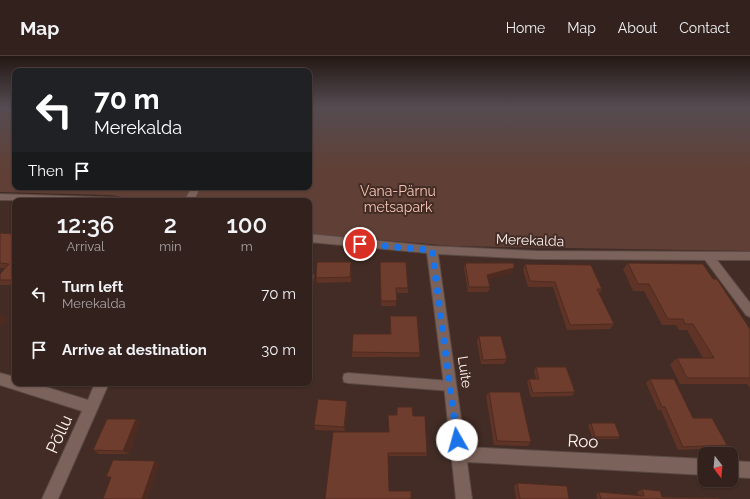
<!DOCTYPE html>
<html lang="en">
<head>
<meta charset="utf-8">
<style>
	:root { --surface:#32211c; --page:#3d2e29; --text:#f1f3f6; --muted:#a8a3a3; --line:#4d3e3b }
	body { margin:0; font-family:Raleway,sans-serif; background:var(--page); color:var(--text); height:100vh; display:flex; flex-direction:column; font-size:15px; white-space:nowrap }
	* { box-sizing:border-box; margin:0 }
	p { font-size:13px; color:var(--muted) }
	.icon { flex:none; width:22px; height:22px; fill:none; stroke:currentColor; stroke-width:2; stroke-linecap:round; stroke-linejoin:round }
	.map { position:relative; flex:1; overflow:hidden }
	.drawer { position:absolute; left:12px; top:142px; width:300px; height:188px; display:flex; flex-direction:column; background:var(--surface); border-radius:8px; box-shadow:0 1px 3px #0004,0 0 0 1px var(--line) }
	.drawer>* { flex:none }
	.banner { position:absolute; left:12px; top:12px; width:300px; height:122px; border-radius:8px; box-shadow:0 1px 3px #0004,0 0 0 1px var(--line); background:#202124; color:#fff; overflow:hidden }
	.needle { width:26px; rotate:164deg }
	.buttons { position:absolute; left:698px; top:391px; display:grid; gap:8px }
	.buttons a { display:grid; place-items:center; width:40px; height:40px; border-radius:8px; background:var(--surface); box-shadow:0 1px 3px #0004,0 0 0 1px var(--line); font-size:20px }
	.pin { position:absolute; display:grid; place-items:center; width:34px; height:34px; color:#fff; margin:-17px; border:2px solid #fff; border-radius:50%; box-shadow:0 1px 4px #0007 }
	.me { position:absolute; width:44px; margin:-22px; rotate:353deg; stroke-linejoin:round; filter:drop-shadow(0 0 3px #0008) }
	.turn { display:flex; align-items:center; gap:14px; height:84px; padding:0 16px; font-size:18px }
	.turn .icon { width:52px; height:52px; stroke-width:2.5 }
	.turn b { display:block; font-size:28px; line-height:34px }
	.then { display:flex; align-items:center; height:38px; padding:0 16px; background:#0003; gap:8px; font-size:15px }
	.eta { display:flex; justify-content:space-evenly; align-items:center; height:68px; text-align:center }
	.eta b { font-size:24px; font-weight:600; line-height:28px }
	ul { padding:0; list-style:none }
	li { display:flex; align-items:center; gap:12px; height:56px; padding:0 16px }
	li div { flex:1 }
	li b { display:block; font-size:15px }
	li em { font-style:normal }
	header { display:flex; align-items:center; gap:24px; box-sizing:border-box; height:56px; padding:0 20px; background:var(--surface); border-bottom:1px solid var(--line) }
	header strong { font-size:19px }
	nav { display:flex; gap:22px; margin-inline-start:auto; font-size:14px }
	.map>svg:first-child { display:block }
</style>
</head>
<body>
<header>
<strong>Map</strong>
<nav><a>Home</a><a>Map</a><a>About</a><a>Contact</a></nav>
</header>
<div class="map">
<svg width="750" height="443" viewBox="0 0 750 443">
	<rect width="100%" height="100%" fill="#422c25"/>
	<polygon fill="#604036" points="0,51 15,51 15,131 309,131 309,51 750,51 750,195 453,190 309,178 309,145 146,145 111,139 0,136"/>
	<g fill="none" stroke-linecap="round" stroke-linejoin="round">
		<g stroke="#5a4943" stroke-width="2">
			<polygon id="service" points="348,317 451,325 455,326 456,330 455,334 451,335 348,327 344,326 343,322 344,318"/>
		</g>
		<g stroke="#5a4943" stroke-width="2">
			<g id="minor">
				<polygon points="192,131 200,131 194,145 184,145"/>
				<polygon points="0,138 126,142 131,145 0,144"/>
				<polygon points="309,178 432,190 536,195 750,196 750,204 717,204 750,247 750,261 746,259 705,204 536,203 438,198 465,391 705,403 705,419 467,406 472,443 456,443 444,330 427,197 309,186"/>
				<polygon points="0,317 15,321 15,327 33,327 88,344 95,327 109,327 58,443 42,443 82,355 0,329"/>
				<polygon points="731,405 750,406 750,422 731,421"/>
			</g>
		</g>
		<use href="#service" fill="#7b625a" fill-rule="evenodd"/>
		<use href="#minor" fill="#7b625a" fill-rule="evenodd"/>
	</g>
	<g fill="#5f3427">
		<polygon points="0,177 15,178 15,229 1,229 0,228 0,218 5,212 0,212"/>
		<polygon points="351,206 351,226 317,227 316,222"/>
		<polygon points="465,207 512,217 488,223 490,231 488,236 468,236 464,212"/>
		<polygon points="628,207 713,223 750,273 750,332 747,328 680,328 670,308 677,302 703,302 687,274 679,274 676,269 662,269 644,235 633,235 623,213"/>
		<polygon points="525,208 602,233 599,238 614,268 610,273 567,274 553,231 528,231 523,214"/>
		<polygon points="380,212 408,232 408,237 396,237 396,250 381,250"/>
		<polygon points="309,218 315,223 312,244 309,244"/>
		<polygon points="390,260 420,297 419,301 352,301 352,296 390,278"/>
		<polygon points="479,280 507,303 504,308 481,308 477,285"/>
		<polygon points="536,311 575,336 572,340 531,341 527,326 529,323 536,323 534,315"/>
		<polygon points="650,323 693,362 727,389 721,392 678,394 661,354 658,354 646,327"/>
		<polygon points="489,336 531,386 528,390 494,389 486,340"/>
		<polygon points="348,349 345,375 315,374 314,369"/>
		<polygon points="397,351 413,360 427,397 426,400 388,400 389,435 325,443 389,376 388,359 397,359"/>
		<polygon points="136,363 140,367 129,398 99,398 93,394"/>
		<polygon points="591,367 620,381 617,383 593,383 588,369"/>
		<polygon points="517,427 569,443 516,443 514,430"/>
		<polygon points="642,433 662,441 720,443 597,443 596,438 599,436 638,439 637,436"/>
	</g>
	<g fill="#4e2b20">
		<polygon points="514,212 512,217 485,224 487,219"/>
		<polygon points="315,218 315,223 312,244 311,239"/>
		<polygon points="1,258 8,264 0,271 0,260"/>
		<polygon points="347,345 348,349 345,375 344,371"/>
		<polygon points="136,363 140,367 129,398 123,395"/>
		<polygon points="155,405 160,409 148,443 142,443"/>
	</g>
	<g fill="#6f3d2d" stroke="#4e2b20">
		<polygon points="0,177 15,178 15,224 0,224 0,218 9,208 0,207"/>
		<polygon points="317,206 351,206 350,221 316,222"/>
		<polygon points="380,206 406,206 408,232 396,232 397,245 381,245"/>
		<polygon points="465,207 514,207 514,212 487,219 490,231 469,231"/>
		<polygon points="628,207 703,208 713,223 717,223 750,273 750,322 687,322 677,302 714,302 693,268 685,268 683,263 668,263 649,228 638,228"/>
		<polygon points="525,208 591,209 602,233 597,233 614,268 570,269 555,226 530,225"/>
		<polygon points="309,218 315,218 311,239 309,239"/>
		<polygon points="390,260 417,260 420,297 352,296 353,278 391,278"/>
		<polygon points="479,280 501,280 507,303 483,304"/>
		<polygon points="536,311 566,311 575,336 533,337 529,323 539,323"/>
		<polygon points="650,323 674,323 693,362 712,362 727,389 683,391 665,351 662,351"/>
		<polygon points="489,336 520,336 531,386 497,385"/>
		<polygon points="318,343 347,345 344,371 314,369"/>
		<polygon points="397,351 412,351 413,360 425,360 427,397 388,397 389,435 411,435 411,443 325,443 333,376 389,376 388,359 397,359"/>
		<polygon points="107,363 136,363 123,395 93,394"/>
		<polygon points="591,367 615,367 620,381 595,381"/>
		<polygon points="113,404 155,405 142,443 103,443 111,421 106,421"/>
		<polygon points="517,427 567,430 569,443 520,443"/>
		<polygon points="642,433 660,435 662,441 719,442 720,443 601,443 599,436 644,440"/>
	</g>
	<linearGradient id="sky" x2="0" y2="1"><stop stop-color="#241814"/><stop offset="0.45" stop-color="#544b51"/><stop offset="1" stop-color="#544b51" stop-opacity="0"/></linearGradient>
	<rect width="750" height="113" fill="url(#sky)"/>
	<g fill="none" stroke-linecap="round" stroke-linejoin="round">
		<polyline stroke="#1a73e8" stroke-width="7" stroke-dasharray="0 12.6" points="360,188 432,194 457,384"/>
	</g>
	<g text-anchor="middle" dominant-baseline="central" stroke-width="4" stroke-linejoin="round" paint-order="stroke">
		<g font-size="14" fill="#f7c4b4" stroke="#422c25">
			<text x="398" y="135">Vana-Pärnu<tspan x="398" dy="16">metsapark</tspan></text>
		</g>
		<g font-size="14" fill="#fdf1ee" stroke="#422c25">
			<text transform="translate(530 184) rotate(2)">Merekalda</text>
			<text transform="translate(465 316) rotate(82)">Luite</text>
		</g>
		<g font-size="17" fill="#fdf1ee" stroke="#422c25">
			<text transform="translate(59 378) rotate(-66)">Põllu</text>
			<text transform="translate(583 385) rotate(3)">Roo</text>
		</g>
	</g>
</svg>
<div class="buttons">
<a><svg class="needle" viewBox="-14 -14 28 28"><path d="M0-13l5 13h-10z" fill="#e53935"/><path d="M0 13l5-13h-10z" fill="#a8a3a3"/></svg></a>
</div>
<div class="pin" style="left:360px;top:188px;background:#d93025"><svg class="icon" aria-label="arrive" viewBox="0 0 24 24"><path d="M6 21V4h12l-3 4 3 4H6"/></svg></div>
<svg class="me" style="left:457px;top:384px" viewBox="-20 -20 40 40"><circle r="19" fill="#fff"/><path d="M0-13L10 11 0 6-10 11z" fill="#1a73e8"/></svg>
<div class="banner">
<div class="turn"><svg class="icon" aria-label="left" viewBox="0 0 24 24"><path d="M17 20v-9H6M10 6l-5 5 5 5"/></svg><div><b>70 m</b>Merekalda</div></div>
<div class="then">Then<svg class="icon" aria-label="arrive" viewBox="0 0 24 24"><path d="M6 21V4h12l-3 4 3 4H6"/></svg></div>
</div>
<section class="drawer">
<div class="eta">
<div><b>12:36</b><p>Arrival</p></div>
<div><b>2</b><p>min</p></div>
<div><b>100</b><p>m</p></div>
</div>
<ul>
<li><svg class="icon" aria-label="left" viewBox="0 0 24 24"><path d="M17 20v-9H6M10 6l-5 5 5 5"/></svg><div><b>Turn left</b><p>Merekalda</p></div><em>70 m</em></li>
<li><svg class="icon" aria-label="arrive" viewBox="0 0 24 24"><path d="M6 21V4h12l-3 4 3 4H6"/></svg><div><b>Arrive at destination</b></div><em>30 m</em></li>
</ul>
</section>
</div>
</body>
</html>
